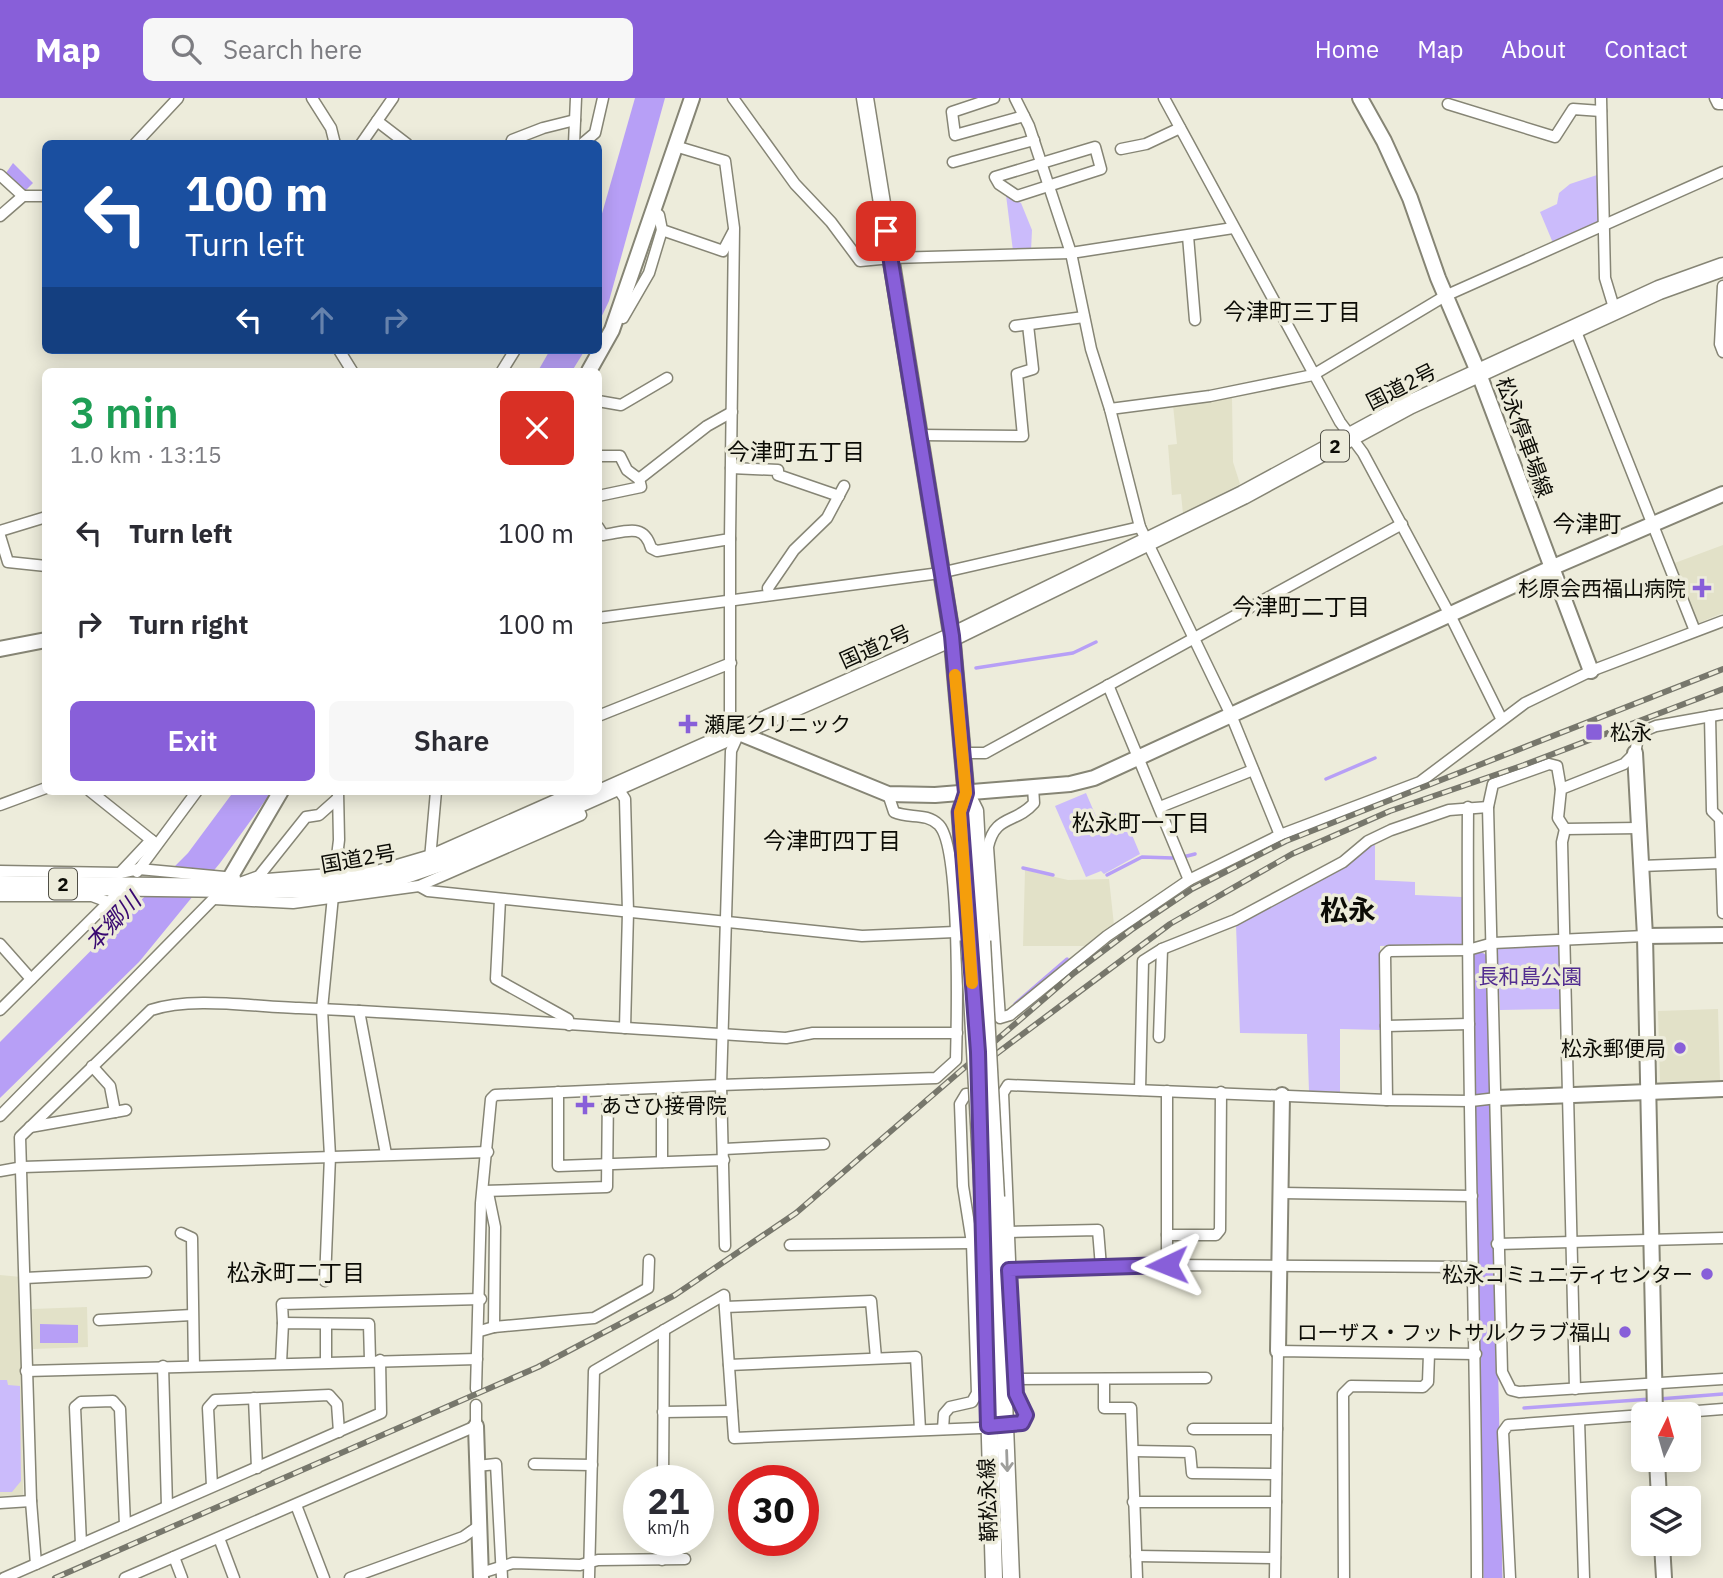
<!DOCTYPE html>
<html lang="en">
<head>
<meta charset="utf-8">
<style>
	:root { --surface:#fff; --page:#f7f7f7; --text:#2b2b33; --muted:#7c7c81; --accent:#885fd9 }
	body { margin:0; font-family:"IBM Plex Sans","Noto Sans JP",sans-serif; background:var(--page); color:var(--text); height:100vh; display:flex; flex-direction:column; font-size:26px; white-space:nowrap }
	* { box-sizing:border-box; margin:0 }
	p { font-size:23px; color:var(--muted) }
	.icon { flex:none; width:38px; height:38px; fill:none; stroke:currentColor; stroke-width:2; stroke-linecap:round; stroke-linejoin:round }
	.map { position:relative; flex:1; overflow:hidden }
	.sheet { position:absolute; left:42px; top:270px; width:560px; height:427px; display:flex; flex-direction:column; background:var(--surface); border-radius:10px; box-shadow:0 4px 18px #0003 }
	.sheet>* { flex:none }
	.guide { position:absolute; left:42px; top:42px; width:560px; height:214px; border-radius:10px; box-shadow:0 4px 18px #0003; background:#1a4fa0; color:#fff; overflow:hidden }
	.needle { width:46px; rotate:5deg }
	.controls { position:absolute; left:1631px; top:1304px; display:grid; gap:14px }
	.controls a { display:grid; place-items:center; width:70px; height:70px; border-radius:10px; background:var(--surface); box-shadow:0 4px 18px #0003; font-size:35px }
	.speed { position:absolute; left:623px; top:1367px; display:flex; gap:14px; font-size:35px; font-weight:700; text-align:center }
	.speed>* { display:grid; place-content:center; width:91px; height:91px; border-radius:50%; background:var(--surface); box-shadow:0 4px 18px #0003; line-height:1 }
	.speed small { font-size:18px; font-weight:400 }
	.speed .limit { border:10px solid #d22; background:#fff; color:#111 }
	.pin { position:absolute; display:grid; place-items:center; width:60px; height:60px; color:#fff; margin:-30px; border-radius:14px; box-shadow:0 4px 10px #0006 }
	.me { position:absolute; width:77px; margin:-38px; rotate:268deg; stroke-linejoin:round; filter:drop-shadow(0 0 5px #0008) }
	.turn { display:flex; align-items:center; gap:24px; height:147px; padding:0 28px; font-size:32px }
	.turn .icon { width:91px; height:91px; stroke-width:2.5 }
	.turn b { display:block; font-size:49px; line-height:60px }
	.lanes { display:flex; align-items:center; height:66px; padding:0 28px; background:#0003; justify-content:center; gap:35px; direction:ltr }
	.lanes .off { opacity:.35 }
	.round { display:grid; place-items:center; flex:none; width:74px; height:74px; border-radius:10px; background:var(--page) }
	.summary { display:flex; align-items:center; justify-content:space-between; height:119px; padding:0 28px }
	h1 { font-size:42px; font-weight:600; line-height:52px; color:#1e9e55 }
	.action { display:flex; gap:14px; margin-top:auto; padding:14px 28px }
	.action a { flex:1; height:80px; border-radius:10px; background:var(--accent); color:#fff; font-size:28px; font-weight:600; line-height:80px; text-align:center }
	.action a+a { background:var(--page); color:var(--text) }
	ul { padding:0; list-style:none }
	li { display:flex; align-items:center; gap:21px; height:91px; padding:0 28px }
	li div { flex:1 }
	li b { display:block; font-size:26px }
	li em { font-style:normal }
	header { display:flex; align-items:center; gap:42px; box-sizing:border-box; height:98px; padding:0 35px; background:var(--accent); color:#fff }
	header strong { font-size:33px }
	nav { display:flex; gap:38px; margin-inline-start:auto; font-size:24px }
	.search { width:490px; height:63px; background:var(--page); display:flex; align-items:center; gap:18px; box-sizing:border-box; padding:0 24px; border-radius:10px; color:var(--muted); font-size:26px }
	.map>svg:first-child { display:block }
</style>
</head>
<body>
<header>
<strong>Map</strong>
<div class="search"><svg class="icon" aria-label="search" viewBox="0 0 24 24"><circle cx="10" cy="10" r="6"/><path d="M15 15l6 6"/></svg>Search here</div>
<nav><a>Home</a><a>Map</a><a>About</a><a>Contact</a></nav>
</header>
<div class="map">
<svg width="1723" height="1480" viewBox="0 0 1723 1480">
	<rect width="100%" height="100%" fill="#edecdb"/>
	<g fill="#e2e1c8">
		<polygon points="1232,300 1233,364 1240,386 1183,416 1181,396 1172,397 1168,347 1177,346 1173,307"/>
		<polygon points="1723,447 1723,515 1696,526 1672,466"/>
		<polygon points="1025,772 1068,782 1109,781 1114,827 1086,848 1023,848"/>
		<polygon points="1718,911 1720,982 1660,984 1658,913"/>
		<polygon points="0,1177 21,1179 23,1397 0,1398"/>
		<polygon points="87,1209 88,1249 33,1251 32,1211"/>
	</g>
	<g fill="#cbbbfb">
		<polygon points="1597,77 1600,123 1553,145 1540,114 1557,106 1559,95 1570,86"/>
		<polygon points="1006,97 1021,105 1032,132 1031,153 1013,153"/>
		<polygon points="1086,695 1098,723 1122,713 1140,756 1104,776 1101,773 1086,779 1055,708"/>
		<polygon points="1375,743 1375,782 1415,784 1415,797 1462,799 1462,846 1380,848 1381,932 1340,931 1340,994 1309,993 1307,936 1240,935 1236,827 1349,766"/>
		<polygon points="1560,844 1563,911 1500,912 1497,847"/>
		<polygon points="0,1282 7,1282 8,1287 20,1288 21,1383 12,1394 0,1394"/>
	</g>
	<g fill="#b79ff6">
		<polygon points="635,0 665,0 609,203 599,224 599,126"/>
		<polygon points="13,65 33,85 25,93 6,75"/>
		<polygon points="550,252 585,252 572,273 538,273"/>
		<polygon points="234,693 272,693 220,765 139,864 0,1000 0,944 188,755"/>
		<polygon points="40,1226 78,1227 78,1245 40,1245"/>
	</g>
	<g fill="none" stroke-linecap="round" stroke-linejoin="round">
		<g stroke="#b79ff6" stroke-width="3.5">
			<polyline points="976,570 1073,555 1096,544"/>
			<polyline points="1326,681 1375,660"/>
			<polyline points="1183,759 1195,756"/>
			<polyline points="1023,770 1053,777"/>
			<polyline points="1107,777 1142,759 1173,760"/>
			<polyline points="1015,906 1067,861"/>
			<polyline points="1659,1301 1723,1296"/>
			<polyline points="1524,1310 1651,1301"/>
		</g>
		<polyline stroke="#b79ff6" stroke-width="19" points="1480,864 1493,1480"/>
		<g stroke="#868575" stroke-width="13">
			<g id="street">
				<polyline points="312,0 331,30 335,46"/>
				<polyline points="733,0 795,86 831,124 860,163 891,160 1071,155 1233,130"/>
				<polyline points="994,0 952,14 955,37 1024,18"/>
				<polyline points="1015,0 1029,28 1071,155 1091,251 1110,311 1140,429 1231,617 1280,737 1420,684 1525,605 1591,573 1723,523"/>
				<polyline points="1164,0 1340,324 1363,355 1450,517 1501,620"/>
				<polyline points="1601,0 1605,180 1615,213"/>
				<polyline points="1715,0 1718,6 1723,6"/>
				<polyline points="1448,6 1555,39 1573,11 1601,13"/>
				<polyline points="377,23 407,46"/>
				<polyline points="135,46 178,0"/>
				<polyline points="361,46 393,0"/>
				<polyline points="511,46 512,42 543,30 575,22"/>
				<polyline points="574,46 576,0"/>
				<polyline points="582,46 595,35 603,0"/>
				<polygon points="1095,49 1101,71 1017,98 999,86 995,79"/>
				<polyline points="1121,51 1146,46 1180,30"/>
				<polyline points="953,64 1034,42"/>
				<polyline points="0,77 23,98"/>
				<polyline points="653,114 659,117 662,132 723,153 733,134"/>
				<polyline points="0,118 23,98 46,98"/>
				<polyline points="1188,138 1195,222"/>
				<polyline points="1723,188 1720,246 1723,254"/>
				<polyline points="623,220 649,175 662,132"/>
				<polyline points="1015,228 1084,219"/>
				<polyline points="1575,231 1695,533"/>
				<polyline points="339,252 352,273"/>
				<polyline points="502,273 515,252"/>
				<polyline points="598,303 621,307 667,280"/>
				<polyline points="1110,311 1210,298 1313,277 1445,198 1723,74"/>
				<polyline points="920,337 1023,338 1017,276 1033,271 1028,227"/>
				<polyline points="598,358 620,358 627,372 639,381 641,389 598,398"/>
				<polyline points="731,370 778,372 778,377 839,398"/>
				<polyline points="639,381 707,328 732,314"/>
				<path d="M598,429l5,8c22,-3 41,-13 48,13l6,3 73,-12 4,-311 -9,-67 -50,-15"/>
				<polyline points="0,433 46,419"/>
				<polyline points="0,438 8,464 46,468"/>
				<path d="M730,441v177l9,17 -8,18 -10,334 215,-7 20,-18c1,-39 5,-212 -17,-235 -13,-13 -30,-6 -45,-13l-6,-18"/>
				<polyline points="769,497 768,490 794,452 827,420 844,388"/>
				<polyline points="598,520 940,475 1140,429"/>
				<polyline points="1108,587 1189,782"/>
				<polyline points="598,618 731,565"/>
				<polyline points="1710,618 1712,713 1720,721 1723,815"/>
				<polyline points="962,655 985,655 1402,426"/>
				<polyline points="617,689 625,701 628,814 625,930"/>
				<path d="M1033,689l1,16c-18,21 -39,11 -46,44l12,171 10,-3 97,-79 82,-56 91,-45"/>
				<polyline points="1561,691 1557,668 1549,666 1493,686 1488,709 1502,1274 1511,1292 1519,1294 1723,1281"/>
				<polyline points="90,693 155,745"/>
				<polyline points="0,707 46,690"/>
				<polyline points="1160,709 1253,672"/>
				<path d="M1468,709c-2,257 8,514 9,771"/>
				<polyline points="1639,730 1565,731 1558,720 1561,691 1624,666 1635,655 1639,635 1656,628 1723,616"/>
				<polyline points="1565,731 1562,744 1575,1291"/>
				<polyline points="430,761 436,693"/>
				<polyline points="1641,768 1721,765"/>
				<polyline points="0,773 120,775 151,742"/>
				<polyline points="137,774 197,693"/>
				<polyline points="120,775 139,771 235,780"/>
				<polyline points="253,782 380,772 431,757 571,695"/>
				<polyline points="334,783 339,742 338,693"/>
				<polyline points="237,786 259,778 306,719 319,717 337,701"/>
				<polyline points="419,788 428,793 862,838 955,834"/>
				<polyline points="0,798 92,798 108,804"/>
				<polyline points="214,801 293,805 419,788 581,717 574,703"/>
				<polyline points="500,801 496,881 568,921 569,927"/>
				<polyline points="0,846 31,881"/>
				<polyline points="0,912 125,788"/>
				<polyline points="359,913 386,1056"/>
				<polyline points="1386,928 1469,926"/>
				<polyline points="1159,939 1162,851"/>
				<polyline points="92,968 110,988 115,1014"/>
				<polyline points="662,990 662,1064"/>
				<polyline points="1140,992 1143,863 1162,851 1235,822 1343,764 1368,743 1391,732 1449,712 1488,709"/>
				<polyline points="558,994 558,1068 724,1062"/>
				<polyline points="1387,1002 1385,857 1389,853 1468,852 1493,845 1645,838"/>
				<polyline points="0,1018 223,791"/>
				<polyline points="30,1029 126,1012"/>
				<polyline points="724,1051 824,1046"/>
				<polyline points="0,1073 23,1069 488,1054"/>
				<polyline points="483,1093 607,1089 608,992"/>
				<polyline points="488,1095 495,1129 494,1229"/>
				<polyline points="1281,1095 1472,1098"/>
				<polyline points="1008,1134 1098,1132 1101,1169"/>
				<polyline points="181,1135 192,1140 194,1268"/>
				<polyline points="1167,1137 1216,1137 1220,1132 1221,994"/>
				<polyline points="1497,1146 1723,1140"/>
				<polyline points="790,1147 972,1145"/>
				<polyline points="1167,1167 1167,993"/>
				<polyline points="1009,1172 1167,1167 1472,1169"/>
				<polyline points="25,1180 146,1174"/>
				<polyline points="325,1183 330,1058 322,911 333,798"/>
				<polyline points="725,1209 871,1203 876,1260"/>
				<polyline points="99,1222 192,1217"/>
				<polyline points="283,1225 282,1206 481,1201"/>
				<polyline points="480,1233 494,1229 594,1220 648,1190 649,1162"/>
				<polyline points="326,1263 326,1226"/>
				<polyline points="281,1265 283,1225 369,1226 370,1262"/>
				<polyline points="729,1267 916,1259 920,1332"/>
				<polyline points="163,1268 167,1408"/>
				<polyline points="26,1273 477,1261"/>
				<polyline points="1015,1281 1206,1280"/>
				<polyline points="1104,1281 1104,1310 1131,1310 1137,1480"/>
				<polyline points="476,1291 481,1105 491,1001 495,997 721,987 725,1148"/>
				<polyline points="254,1300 257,1370"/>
				<polyline points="663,1314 732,1313"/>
				<polyline points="1659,1316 1723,1311"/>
				<polyline points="1579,1322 1584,1480"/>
				<polyline points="943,1331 944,1316 950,1309 972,1304 977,1295 972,1145 963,1088 960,1006 966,996 980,996"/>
				<polyline points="1193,1331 1277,1331"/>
				<polyline points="1134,1353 1190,1354 1192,1375 1276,1376"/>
				<polyline points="534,1366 592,1367"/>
				<polyline points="477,1368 496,1366 502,1480"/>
				<polyline points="663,1382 664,1232"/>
				<polyline points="212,1388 208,1310 215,1302 329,1297 337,1306 339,1334"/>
				<polyline points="1133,1404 1276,1404"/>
				<polyline points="0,1405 31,1403"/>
				<polyline points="296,1407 324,1480"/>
				<polyline points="219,1440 234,1480"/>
				<polyline points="81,1446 75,1309 81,1304 113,1303 120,1311 125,1427"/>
				<polyline points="1136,1458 1275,1460"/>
				<polyline points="174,1459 182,1480"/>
				<polyline points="662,1462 662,1442"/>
				<path d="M36,1466l-5,-63 -11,-364 131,-127c41,-14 104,-3 148,-2 162,7 325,21 487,30l27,-5h144"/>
				<polyline points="481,1475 513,1465 580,1467 598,1462 685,1461"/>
				<polyline points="4,1480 381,1315 380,1262"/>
				<polyline points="125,1480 476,1328 476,1307"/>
				<polyline points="350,1480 463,1439 479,1428"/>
				<polyline points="589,1480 594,1273 724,1197 734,1340 1005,1329 1022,1325 1026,1317 1016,1296 1015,1281 1003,995 1008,987 1387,1002 1471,1003 1497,1000"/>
				<polyline points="1275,1480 1278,1253 1476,1256"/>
				<polyline points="1344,1480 1343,1296 1351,1288 1423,1289 1428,1284 1429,1256"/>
				<polyline points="1510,1480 1503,1334 1508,1327 1643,1317"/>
			</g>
		</g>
		<g stroke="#868575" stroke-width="18">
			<g id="secondary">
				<polyline points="1360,0 1384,43 1410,100 1438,180 1479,276 1591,573"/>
				<polyline points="589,273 612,232 692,0"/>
				<polyline points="0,551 46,542"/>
				<polyline points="739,635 888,696 935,697 1070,686 1094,680 1551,470 1723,396"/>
				<polyline points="1635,655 1645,838 1655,1316"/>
				<polyline points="224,790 281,693"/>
				<polyline points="1645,838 1723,837"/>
				<polyline points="1497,1000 1723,991"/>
				<polyline points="1278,1253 1282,997"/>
				<polyline points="476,1328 481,1480"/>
				<polyline points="1657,1362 1659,1400"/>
				<polyline points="1662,1446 1664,1480"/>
			</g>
		</g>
		<g stroke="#868575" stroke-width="19">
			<g id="primary">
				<polyline points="865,0 952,539 966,695 975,713 982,843"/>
				<polyline points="966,695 960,714 969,842"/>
				<polyline points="983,1099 994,1480"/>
				<polyline points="996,1099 1011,1480"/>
			</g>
		</g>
		<g stroke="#868575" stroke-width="21">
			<polyline id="highway" points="0,787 308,791 394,780 467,755 952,539 1243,397 1409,307 1659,192 1723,169"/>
		</g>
		<use href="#street" stroke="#fff" stroke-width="10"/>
		<use href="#secondary" stroke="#fff" stroke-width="14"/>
		<use href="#primary" stroke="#fff" stroke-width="16"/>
		<use href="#highway" stroke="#fff" stroke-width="18"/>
		<g stroke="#77776c" stroke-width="6">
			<g id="rail">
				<polyline points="980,968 1170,826 1292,756 1390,713 1524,667 1723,591"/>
				<polyline points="55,1480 538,1269 675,1197 796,1115 1074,875 1131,832 1192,791 1286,743 1723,571"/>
			</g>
		</g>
		<use href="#rail" stroke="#edecdb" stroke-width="3.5" stroke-dasharray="10" stroke-linecap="butt"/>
		<g stroke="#868575" stroke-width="19" stroke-linecap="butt">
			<g id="primary-bridge">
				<polyline points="969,842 983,1099"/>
				<polyline points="982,843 996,1099"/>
			</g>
		</g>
		<use href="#primary-bridge" stroke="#fff" stroke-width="16"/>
	</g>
	<defs><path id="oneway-shaft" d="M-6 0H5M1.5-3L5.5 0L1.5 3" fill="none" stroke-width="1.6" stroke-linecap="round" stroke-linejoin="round" transform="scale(1.75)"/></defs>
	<use stroke="#9e9e9b" href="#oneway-shaft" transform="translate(1007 1363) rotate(88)"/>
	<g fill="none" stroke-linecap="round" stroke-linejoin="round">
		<g stroke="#583e8d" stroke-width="18">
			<polyline id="route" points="886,133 952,538 966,695 960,714 978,954 988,1328 1022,1325 1026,1317 1016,1296 1009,1172 1167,1167"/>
		</g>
		<use href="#route" stroke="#885fd9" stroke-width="12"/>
		<polyline stroke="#f59e0b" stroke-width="12" points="955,577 966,695 960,714 972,885"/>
	</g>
	<g fill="#885fd9" stroke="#edecdb" stroke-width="2.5">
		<path d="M1698.5 479.5h7v7h7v7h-7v7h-7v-7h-7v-7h7z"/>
		<path d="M684.5 615.5h7v7h7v7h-7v7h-7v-7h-7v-7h7z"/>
		<rect x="1585" y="625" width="18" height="18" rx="3.5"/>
		<circle cx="1680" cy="950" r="7"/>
		<path d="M581.5 996.5h7v7h7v7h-7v7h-7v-7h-7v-7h7z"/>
		<circle cx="1707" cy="1176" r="7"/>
		<circle cx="1625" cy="1234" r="7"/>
	</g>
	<g text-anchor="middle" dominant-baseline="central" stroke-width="7" stroke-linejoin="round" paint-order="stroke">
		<g fill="#edecdb" stroke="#504f46" stroke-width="2">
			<rect x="1321" y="332.5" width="28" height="31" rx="5"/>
			<rect x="49" y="770.5" width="28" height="31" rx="5"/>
		</g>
		<g font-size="19" font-weight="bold" fill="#0c0c06">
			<text x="1335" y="348">2</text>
			<text x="63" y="786">2</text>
		</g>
		<g font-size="21" fill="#0c0c06" stroke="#edecdb">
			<text transform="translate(1401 288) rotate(-27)">国道2号</text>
			<text transform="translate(1525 339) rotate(70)">松永停車場線</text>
			<text transform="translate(875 548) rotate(-24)">国道2号</text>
			<text transform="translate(358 760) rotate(-10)">国道2号</text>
			<text transform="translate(987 1402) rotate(-92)">鞆松永線</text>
		</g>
		<g font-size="21" fill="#0c0c06" stroke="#edecdb" text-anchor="end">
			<text x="1686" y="490">杉原会西福山病院</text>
			<text x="704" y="626" text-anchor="start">瀬尾クリニック</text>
			<text x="1610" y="634" text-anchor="start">松永</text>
			<text x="1666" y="950">松永郵便局</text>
			<text x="601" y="1007" text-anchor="start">あさひ接骨院</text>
			<text x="1693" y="1176">松永コミュニティセンター</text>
			<text x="1611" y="1234">ローザス・フットサルクラブ福山</text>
		</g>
		<g font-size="21" fill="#522d90" stroke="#edecdb">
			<text x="1530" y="878">長和島公園</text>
		</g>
		<g font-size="23" fill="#0c0c06" stroke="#edecdb">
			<text x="1292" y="213">今津町三丁目</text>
			<text x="796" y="353">今津町五丁目</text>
			<text x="1587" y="425">今津町</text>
			<text x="1301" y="508">今津町二丁目</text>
			<text x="1141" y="724">松永町一丁目</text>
			<text x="832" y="742">今津町四丁目</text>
			<text x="296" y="1174">松永町二丁目</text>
		</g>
		<g font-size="23" font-style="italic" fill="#390971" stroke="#edecdb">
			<text transform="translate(112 823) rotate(-47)">本郷川</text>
		</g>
		<g font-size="28" font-weight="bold" fill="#0c0c06" stroke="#edecdb">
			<text x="1348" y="811">松永</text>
		</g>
	</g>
</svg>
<div class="controls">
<a><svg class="needle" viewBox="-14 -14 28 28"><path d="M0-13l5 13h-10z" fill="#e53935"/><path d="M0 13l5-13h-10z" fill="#7c7c81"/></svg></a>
<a><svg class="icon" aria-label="layers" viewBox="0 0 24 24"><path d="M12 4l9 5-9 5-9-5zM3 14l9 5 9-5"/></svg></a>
</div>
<div class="speed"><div>21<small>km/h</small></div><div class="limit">30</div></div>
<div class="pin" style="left:886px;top:133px;background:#d93025"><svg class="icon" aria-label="arrive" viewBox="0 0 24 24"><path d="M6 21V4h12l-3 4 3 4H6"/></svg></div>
<svg class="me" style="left:1167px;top:1167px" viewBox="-20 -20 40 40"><path d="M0-17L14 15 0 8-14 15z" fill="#885fd9" stroke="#fff" stroke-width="4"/></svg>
<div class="guide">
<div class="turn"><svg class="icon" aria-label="left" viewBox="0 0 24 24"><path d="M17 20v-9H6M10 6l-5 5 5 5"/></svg><div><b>100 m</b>Turn left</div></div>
<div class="lanes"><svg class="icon" aria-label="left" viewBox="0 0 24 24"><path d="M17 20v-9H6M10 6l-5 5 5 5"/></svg><svg class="icon off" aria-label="ahead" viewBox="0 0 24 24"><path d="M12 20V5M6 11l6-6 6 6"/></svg><svg class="icon off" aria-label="right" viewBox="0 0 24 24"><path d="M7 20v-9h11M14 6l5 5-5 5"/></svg></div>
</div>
<section class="sheet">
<div class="summary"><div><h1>3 min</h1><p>1.0 km · 13:15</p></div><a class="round" style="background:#d93025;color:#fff"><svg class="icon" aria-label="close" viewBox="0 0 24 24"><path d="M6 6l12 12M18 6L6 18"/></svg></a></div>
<ul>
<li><svg class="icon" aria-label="left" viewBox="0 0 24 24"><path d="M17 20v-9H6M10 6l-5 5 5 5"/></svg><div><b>Turn left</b></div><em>100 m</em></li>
<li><svg class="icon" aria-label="right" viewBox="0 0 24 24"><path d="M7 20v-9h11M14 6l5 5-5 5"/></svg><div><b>Turn right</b></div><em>100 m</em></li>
</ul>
<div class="action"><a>Exit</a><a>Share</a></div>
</section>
</div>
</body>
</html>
